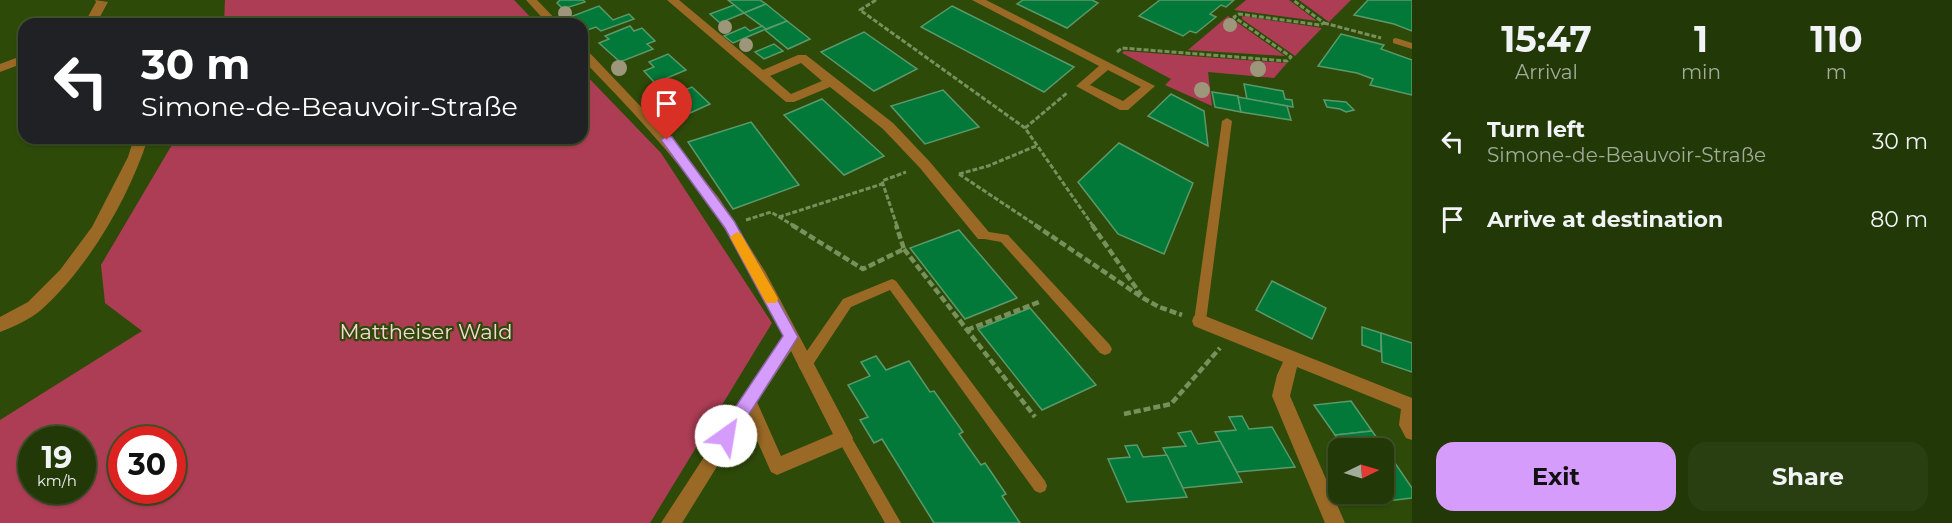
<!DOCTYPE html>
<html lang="en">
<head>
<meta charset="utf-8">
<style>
	:root { --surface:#223807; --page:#2a3f11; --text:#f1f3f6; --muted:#a2ac9b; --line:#3f5228; --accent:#d59cfb }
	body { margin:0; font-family:Montserrat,sans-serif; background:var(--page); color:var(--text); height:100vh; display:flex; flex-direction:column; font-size:22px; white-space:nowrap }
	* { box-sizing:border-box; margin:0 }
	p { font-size:20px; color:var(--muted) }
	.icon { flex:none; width:33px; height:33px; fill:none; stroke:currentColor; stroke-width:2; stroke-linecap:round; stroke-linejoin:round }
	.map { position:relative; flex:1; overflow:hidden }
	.drawer { display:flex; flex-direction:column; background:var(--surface); width:540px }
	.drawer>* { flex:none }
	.guide { position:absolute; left:18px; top:18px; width:570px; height:126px; border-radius:18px; box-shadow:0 2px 4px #0004,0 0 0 2px var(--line); background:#202124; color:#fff; overflow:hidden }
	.needle { width:39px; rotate:85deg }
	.fabs { position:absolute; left:1328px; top:438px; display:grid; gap:12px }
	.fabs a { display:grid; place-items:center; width:66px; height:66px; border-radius:12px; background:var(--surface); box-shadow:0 2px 4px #0004,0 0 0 2px var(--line); font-size:30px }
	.speed { position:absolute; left:18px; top:426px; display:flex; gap:12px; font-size:30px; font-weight:700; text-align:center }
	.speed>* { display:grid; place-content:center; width:78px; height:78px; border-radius:50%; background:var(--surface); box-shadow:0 2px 4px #0004,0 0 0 2px var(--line); line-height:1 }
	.speed small { font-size:15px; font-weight:400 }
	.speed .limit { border:9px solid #d22; background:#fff; color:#111 }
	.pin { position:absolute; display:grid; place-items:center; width:51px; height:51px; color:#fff; margin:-62px -26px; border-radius:50% 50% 50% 0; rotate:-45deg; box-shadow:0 0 6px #0007 }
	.pin .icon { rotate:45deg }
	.me { position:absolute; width:66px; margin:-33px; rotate:32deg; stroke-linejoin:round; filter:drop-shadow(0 0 4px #0008) }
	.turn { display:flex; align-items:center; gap:21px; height:126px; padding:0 24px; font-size:27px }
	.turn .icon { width:78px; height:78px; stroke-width:2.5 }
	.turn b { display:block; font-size:42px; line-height:51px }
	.eta { display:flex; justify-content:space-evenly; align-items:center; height:102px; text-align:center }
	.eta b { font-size:36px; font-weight:700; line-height:42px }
	.cta { display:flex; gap:12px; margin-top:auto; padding:12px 24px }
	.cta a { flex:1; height:69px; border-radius:18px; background:var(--accent); color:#111; font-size:24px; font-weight:700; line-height:69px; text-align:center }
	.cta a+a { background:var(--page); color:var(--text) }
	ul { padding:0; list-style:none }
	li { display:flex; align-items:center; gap:18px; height:78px; padding:0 24px }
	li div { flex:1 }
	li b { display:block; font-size:22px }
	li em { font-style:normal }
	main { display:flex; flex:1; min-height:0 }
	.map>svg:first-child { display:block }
</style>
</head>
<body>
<main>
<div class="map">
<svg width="1412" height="523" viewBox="0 0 1412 523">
	<rect width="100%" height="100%" fill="#2e4a09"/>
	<g fill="#ad3d55" fill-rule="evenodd">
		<polygon points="225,0 514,0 537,24 224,24"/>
		<polygon points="1246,0 1289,0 1317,21 1234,10"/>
		<polygon points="1299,0 1351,0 1329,22"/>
		<polygon points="1228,16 1285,56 1188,50"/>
		<polygon points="1242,16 1322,28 1295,56 1242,19"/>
		<polygon points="1124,51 1287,63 1274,78 1208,72 1212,106 1165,85 1171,79 1122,53"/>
		<path d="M582,71l79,82 111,170 -122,200h-650v-103l142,-89 -37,-28 -4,-38 75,-127h406zM32,440h50v50h-50zM122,440h50v50h-50z"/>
	</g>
	<g fill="#027939" stroke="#5b996b" stroke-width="1.5">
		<polygon points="560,0 583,0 585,2 563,9 557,3"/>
		<polygon points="728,0 760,0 766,4 744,13"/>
		<polygon points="1023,0 1092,0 1098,3 1067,28 1017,4"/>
		<polygon points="1160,0 1234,0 1226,7 1221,5 1210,14 1216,17 1196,33 1190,31 1183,36 1139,16"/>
		<polygon points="1368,0 1412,0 1412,31 1394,24 1354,15"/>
		<polygon points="766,4 787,21 766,29 744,13"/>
		<polygon points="734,5 744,13 720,23 710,14"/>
		<polygon points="599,6 613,20 629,14 634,19 601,31 596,27 584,31 582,24 577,24 570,17"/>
		<polygon points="952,6 1074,67 1044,92 921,27"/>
		<polygon points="787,21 810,39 788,49 765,30"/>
		<polygon points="630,26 634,31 642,28 655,41 647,44 653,49 620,62 599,43 609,39 605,36"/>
		<polygon points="762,26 766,29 733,43 724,36 745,27 750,31"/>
		<polygon points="864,32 917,69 874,91 821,52"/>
		<polygon points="1341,34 1384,45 1381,49 1412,60 1412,95 1370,85 1373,79 1357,73 1318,66"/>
		<polygon points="774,44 783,51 764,59 755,52"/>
		<polygon points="668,54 686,70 655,83 644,71 654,67 649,62"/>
		<polygon points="1244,84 1283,91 1285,99 1292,100 1293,107 1247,99"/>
		<polygon points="692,87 710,104 679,118 667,105 678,101 672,95"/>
		<polygon points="943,90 979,127 925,144 891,106"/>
		<polygon points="1212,92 1238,96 1241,112 1215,107"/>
		<polygon points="1171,94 1204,111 1208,146 1148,116"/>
		<polygon points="1238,97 1287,106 1291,120 1241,112"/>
		<polygon points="822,99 884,156 844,175 784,115"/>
		<polygon points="1324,100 1346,102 1354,110 1346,112 1340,109 1327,107"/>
		<polygon points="751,122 799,185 733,209 688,142"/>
		<polygon points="1119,143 1193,183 1164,254 1118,234 1078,182"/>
		<polygon points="959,230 1017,298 965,319 910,248"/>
		<polygon points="1272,281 1326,308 1312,339 1256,310"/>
		<polygon points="1030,308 1096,385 1042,410 978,329"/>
		<polygon points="1362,327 1381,333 1381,352 1362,345"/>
		<polygon points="1381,333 1412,343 1412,372 1382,362"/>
		<polygon points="876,356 886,370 909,361 930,392 934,391 963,432 959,434 981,465 985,463 1006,494 1002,496 1020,523 934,523 882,439 874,443 860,420 868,417 848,385 870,376 861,362"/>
		<polygon points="1351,401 1372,431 1335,435 1314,405"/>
		<polygon points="1242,416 1249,429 1272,427 1295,467 1237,472 1215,432 1236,430 1229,417"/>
		<polygon points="1191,431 1198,444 1220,441 1242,482 1183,488 1163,448 1186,446 1178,433"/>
		<polygon points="1372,431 1395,463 1383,465 1383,448 1344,448 1335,435"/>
		<polygon points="1137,445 1143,457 1167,455 1187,497 1127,502 1108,459 1130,457 1125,446"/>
		<polygon points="1395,463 1412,488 1412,498 1379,502 1374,494 1383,494 1383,465"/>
	</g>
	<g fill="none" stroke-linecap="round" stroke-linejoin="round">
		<g stroke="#78905c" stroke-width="3" stroke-dasharray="5 2" stroke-linecap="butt">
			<polyline points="876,0 860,10 1025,128 1093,226"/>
			<polyline points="1324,23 1381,38"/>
			<polyline points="1117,52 1122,48 1287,61 1291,57 1234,17 1239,14 1320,25 1324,23 1293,0"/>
			<polyline points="1025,128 1067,93"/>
			<polyline points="959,174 1037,226"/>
			<polyline points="959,174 988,166 1036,146"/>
			<polyline points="779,217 882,184"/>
			<polyline points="746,220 771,212 794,226"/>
			<polyline points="897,226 882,181 906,172"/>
		</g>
		<g stroke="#78905c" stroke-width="4.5" stroke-dasharray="7 3" stroke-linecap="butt">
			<polyline points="792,225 863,269 904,249 896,225"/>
			<polyline points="1035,225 1143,298 1159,307 1182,315"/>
			<polyline points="1092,225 1141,295"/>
			<polyline points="904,249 1035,417"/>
			<polyline points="967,330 1039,302"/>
			<polyline points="1124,414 1171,404 1220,348"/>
		</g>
		<g fill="#9a6926" fill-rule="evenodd">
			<polygon points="1396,38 1412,43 1412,49 1393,43 1393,39"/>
			<polygon points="1227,118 1232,121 1206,321 1205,325 1200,326 1195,325 1194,321 1222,121"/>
			<polygon points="983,231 1008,235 1110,345 1112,349 1110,353 1105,355 1100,353 1001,242 979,238 977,235 979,232"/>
			<polygon points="892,279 896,281 1045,481 1047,486 1045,491 1040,493 1035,491 890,290 851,307 810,369 805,371 800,369 798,365 800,361 843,299"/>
			<polygon points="844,431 849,433 901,523 885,523 837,438 839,433"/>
		</g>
		<g fill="#9a6926" fill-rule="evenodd">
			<polygon points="95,0 108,2 96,24 84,24 96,2"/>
			<polygon points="526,0 537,0 560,24 548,24"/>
			<path d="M667,0h12l84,70 35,-15h8l87,68 37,39 58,69 2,4 -2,4h-10l-58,-71 -37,-39 -53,-42 -36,15h-8zM801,63l21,18 -31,13 -21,-18z"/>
			<path d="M972,0h14l169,86 -27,24h-8l-44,-24 23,-20zM1108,70l33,17 -18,14 -33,-16z"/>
			<path d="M582,48l4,1 79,83 54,66 47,75 87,165 -3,6 -73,31 -6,-3 -24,-54 -65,105h-21l122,-187c-23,-45 -46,-91 -75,-132 -37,-53 -82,-99 -126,-145zM791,351l42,83 -52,22 -24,-54z"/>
			<polygon points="24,55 24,63 0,72 0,64"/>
			<path d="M134,138h14c-19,60 -60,130 -107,172 -10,9 -28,17 -41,22v-15l28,-15 32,-32 32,-43 36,-70z"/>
			<polygon points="1200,314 1412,398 1412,440 1406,438 1399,425 1401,409 1297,367 1290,396 1345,523 1325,523 1272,396 1277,375 1283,362 1194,326 1192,321 1194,316"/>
		</g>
	</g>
	<g fill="#9e967b">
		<circle cx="565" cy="13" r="7"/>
		<circle cx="1230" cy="25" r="7"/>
		<circle cx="725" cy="27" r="7"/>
		<circle cx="746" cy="45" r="7"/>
		<circle cx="619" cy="68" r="8"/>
		<circle cx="1258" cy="69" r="8"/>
		<circle cx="1202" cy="90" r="8"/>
		<circle cx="650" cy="98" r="8"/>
	</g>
	<polygon fill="#d59cfb" stroke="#8a65a3" stroke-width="1.5" points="667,136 672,137 734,221 798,337 732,441 726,443 720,441 718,436 720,430 783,336 725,228 661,140"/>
	<polygon fill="#f59e0b" points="737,232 741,234 776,295 778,299 776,303 766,303 730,237"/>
	<g text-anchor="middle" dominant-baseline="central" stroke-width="4.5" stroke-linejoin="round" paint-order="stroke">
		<g font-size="21" fill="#f9d5d9" stroke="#2e4a09">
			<text x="426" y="331">Mattheiser Wald</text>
		</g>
	</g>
</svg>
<div class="fabs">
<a><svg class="needle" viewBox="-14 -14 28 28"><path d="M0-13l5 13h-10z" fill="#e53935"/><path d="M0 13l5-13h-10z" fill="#a2ac9b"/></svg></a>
</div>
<div class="speed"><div>19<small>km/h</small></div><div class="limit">30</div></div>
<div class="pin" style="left:667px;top:140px;background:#d93025"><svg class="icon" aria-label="arrive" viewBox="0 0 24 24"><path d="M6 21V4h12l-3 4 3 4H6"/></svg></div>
<svg class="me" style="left:726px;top:436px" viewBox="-20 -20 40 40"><circle r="19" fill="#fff"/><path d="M0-13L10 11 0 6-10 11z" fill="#d59cfb"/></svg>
<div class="guide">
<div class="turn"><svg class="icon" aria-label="left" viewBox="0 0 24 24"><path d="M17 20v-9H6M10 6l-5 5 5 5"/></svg><div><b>30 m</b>Simone-de-Beauvoir-Straße</div></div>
</div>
</div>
<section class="drawer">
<div class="eta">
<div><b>15:47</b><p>Arrival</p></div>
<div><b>1</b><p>min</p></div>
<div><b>110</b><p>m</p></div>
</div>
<ul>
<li><svg class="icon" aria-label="left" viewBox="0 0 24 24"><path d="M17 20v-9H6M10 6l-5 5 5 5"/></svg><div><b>Turn left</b><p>Simone-de-Beauvoir-Straße</p></div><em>30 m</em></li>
<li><svg class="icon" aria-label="arrive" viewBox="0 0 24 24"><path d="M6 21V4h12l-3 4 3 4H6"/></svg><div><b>Arrive at destination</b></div><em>80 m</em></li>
</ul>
<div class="cta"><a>Exit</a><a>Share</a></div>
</section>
</main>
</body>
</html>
